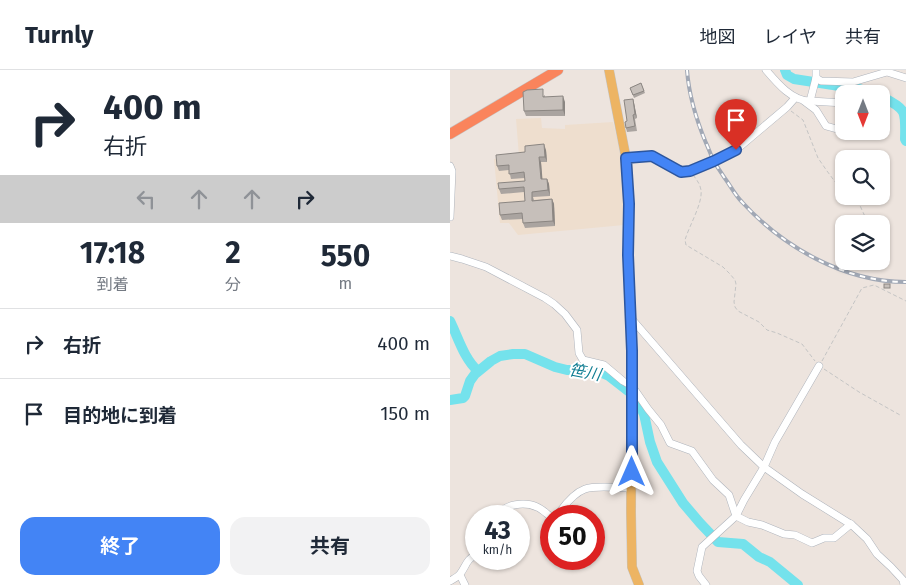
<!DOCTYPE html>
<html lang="ja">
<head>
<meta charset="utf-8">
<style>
	:root { --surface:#fff; --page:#f2f2f3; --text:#1f2937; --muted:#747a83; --line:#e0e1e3; --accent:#4384f5 }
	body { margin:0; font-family:"Fira Sans","Noto Sans JP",sans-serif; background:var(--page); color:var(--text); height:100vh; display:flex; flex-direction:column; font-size:19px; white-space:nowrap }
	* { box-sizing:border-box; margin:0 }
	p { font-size:16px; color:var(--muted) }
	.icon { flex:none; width:28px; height:28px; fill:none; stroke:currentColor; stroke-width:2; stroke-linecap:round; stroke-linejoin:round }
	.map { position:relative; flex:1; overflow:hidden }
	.drawer { display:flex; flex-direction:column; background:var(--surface); width:450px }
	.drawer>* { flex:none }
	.guide { background:#fff; color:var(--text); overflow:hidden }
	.needle { width:32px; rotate:180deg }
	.controls { position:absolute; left:385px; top:15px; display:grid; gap:10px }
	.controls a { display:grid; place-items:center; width:55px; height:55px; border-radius:10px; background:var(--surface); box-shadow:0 1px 4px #0004; font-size:25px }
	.speed { position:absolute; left:15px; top:435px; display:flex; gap:10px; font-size:25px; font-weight:700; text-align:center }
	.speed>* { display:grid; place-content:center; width:65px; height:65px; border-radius:50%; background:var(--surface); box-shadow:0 1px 4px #0004; line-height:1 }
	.speed small { font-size:12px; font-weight:400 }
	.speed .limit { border:8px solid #d22; background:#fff; color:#111 }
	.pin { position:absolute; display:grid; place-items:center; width:42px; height:42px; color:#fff; margin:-51px -21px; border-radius:50% 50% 50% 0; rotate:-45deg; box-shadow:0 0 5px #0007 }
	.pin .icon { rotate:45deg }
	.me { position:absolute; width:55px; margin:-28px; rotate:0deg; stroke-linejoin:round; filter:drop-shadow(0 0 4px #0008) }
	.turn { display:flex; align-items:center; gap:18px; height:105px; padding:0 20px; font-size:22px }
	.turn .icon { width:65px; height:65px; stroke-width:2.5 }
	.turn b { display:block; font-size:35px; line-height:42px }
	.lanes { display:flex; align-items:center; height:48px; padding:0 20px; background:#0003; justify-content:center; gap:25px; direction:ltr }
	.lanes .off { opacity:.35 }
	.eta { display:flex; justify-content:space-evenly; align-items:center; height:85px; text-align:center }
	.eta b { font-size:30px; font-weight:700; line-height:35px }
	.cta { display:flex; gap:10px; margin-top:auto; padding:10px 20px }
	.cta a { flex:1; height:58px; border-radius:15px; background:var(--accent); color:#fff; font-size:20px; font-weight:700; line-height:58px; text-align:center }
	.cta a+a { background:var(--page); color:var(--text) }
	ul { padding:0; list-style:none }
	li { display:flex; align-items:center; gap:15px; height:70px; padding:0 20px; border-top:1px solid var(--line) }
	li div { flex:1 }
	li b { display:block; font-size:19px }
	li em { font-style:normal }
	header { display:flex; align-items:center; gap:30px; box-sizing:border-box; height:70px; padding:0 25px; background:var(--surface); border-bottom:1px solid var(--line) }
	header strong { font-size:24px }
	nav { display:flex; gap:28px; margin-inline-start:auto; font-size:18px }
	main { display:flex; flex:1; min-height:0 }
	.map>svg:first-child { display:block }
</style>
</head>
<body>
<header>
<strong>Turnly</strong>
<nav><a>地図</a><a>レイヤ</a><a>共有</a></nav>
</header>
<main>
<section class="drawer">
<div class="guide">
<div class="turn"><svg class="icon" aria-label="right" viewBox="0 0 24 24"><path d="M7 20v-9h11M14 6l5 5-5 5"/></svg><div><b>400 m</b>右折</div></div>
<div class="lanes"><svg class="icon off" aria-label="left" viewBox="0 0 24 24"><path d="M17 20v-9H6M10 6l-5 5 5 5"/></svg><svg class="icon off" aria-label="ahead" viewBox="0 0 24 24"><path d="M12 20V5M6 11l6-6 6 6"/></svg><svg class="icon off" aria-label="ahead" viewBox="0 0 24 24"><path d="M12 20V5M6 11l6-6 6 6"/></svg><svg class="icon" aria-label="right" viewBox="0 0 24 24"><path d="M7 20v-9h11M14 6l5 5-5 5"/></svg></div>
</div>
<div class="eta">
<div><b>17:18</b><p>到着</p></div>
<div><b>2</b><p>分</p></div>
<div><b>550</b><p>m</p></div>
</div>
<ul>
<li><svg class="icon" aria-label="right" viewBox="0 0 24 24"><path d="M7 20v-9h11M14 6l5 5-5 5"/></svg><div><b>右折</b></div><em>400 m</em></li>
<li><svg class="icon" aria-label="arrive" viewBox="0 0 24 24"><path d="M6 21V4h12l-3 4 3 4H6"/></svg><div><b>目的地に到着</b></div><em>150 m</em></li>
</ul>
<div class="cta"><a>終了</a><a>共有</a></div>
</section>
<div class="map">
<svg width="456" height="515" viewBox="0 0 456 515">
	<rect width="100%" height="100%" fill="#ede4de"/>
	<polygon fill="#eedece" points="91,48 92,58 115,59 115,55 163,52 172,88 174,155 68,165 59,153 50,153 44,89 69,86 66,49"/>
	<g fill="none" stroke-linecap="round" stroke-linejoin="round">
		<g stroke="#74e2ec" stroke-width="10">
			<polyline points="335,0 337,5 344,9 409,19 426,24"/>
			<path d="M431,26c25,14 25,13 24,43l1,2"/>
			<path d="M0,251c8,16 14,38 28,50"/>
			<polyline points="0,330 13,328 15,326 20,311 25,304 41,291 50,286 63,284 75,284 105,297 117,300 145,300 159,306 186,327 194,344 200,372 207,392 233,433 250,453 268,472 293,474 309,487 320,492 348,515"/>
		</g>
		<g stroke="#afb4bc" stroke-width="8">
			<g id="minor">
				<path d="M316,0c11,13 26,31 44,31l6,-23v-8"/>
				<polyline points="366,8 371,11 403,12 437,2 456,8"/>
				<polyline points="354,31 366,40 376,56 394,61"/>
				<polyline points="360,31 394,33"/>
				<polyline points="176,88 202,86 231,102 240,101 264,91 286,80 337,37 345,28"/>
				<polyline points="0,96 2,101 0,147"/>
				<polyline points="0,186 12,189 36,197 95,228 104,234 115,244 127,260 129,283 133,290 154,295 173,311 182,316 198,339 211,355 220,373 242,381 263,410 279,425 286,446 298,452 312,455 334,464 345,465 362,473 374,468 384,468 401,454"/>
				<polyline points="180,247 291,375 314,397 352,424 402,455 417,469 427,484 441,497 453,510 454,515"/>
				<path d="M50,446c3,-13 26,-14 37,-9 5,2 10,7 14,10"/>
				<path d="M107,446c6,-9 17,-23 28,-27 11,-4 34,-1 47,-1"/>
				<polyline points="10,505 15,515"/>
				<path d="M0,511c3,-2 8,-4 10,-7 6,-7 6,-15 16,-19"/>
				<polyline points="256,515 249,506 247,501 252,477 286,446 294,430 314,397 325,372 369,296"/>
			</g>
		</g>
		<g stroke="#c4c4c4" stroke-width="10">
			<polyline id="major" points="159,0 176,88 179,134 178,185 182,281 181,442 182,497 189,515"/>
		</g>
		<g stroke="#c4c4c4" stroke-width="11">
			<polyline id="highway" points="0,64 108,0"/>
		</g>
		<g stroke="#c4c4c4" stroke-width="1" stroke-dasharray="4 2.5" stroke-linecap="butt">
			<polyline points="341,41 353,50 368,88 377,101 386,113 394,119"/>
			<path d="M243,105c4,5 7,9 8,15 2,13 -12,36 -16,50l1,5 37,22 7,7 5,6 1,4 -2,18 1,5 3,4 21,11 8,8 10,3 25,11 13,17"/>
			<polyline points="403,126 407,129 417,151 418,154"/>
			<polyline points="372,291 412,218 424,215 456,231"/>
			<polyline points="374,299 409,322 450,345"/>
		</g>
		<use href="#minor" stroke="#fff" stroke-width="7"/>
		<use href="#major" stroke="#edb463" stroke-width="9"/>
		<use href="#highway" stroke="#fa845c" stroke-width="10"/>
		<g stroke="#a1a8b5" stroke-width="4">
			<path id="rail" d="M237,0c2,26 9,49 19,73 3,6 5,13 8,18 3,6 7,11 10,16 6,8 11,18 18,25 41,45 102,80 164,80"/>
		</g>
		<use href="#rail" stroke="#fff" stroke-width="2" stroke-dasharray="5.5" stroke-linecap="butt"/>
	</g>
	<g fill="#aaa4a0">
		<polygon points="191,13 195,23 184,28 180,18"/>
		<polygon points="95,25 95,27 115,32 115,46 76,46 74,41"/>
		<polygon points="183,29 184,33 187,48 185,49 187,61 177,62 176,58 177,51"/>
		<polygon points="96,80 97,92 91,92 92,109 97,109 99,114 100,126 83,127 84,130 102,129 104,134 105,156 75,158 73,153 73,149 52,150 50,145 75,131 74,122 51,124 49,119 75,111 75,108 61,109 59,100 49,101 47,96 75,82"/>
	</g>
	<g fill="#8b8682">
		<polygon points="113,26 115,32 115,46 113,40"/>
		<polygon points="183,29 184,33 187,48 185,44"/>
		<polygon points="94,74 96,80 97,92 95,87"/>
		<polygon points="89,87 91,92 93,115 91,109"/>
		<polygon points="97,109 99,114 100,126 98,120"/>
		<polygon points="102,129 104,134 105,156 103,151"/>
	</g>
	<g fill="#c6bfba" stroke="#8b8682">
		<polygon points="191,13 194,21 183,25 180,18"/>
		<polygon points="93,19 93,27 113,26 113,40 74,41 73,22 77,20"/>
		<polygon points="183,29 185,44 183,45 185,56 176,58 175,52 177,51 174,30"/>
		<polygon points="94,74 95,87 89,87 91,109 97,109 98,120 82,122 82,131 102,129 103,151 73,153 72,143 50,145 49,133 75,131 74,117 49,119 48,113 75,111 74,102 59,104 59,95 47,96 46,85 75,82 75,76"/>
		<rect x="434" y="214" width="6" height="4"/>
	</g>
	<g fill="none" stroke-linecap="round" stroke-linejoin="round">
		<g stroke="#2c569f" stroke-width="12">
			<polyline id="route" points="182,402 182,281 178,185 179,134 176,88 202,86 231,102 240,101 264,91 286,80"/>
		</g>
		<use href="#route" stroke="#4384f5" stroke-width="9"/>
	</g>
	<g text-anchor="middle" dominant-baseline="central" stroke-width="4" stroke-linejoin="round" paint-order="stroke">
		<g font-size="16" font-style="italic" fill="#117e93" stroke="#fff">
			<text transform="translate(135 302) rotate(10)">笹川</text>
		</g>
	</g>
</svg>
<div class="controls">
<a><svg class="needle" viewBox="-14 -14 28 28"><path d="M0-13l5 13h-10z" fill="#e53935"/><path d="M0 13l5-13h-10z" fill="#747a83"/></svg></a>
<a><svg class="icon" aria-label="search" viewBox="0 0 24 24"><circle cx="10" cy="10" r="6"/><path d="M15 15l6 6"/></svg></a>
<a><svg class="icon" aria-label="layers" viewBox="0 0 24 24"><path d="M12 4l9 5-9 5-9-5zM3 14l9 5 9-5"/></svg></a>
</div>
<div class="speed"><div>43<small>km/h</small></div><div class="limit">50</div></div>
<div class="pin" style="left:286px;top:80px;background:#d93025"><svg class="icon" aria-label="arrive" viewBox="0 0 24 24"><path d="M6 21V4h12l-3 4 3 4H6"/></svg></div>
<svg class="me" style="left:182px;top:402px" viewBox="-20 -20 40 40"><path d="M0-17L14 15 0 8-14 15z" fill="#4384f5" stroke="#fff" stroke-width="4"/></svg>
</div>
</main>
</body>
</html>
